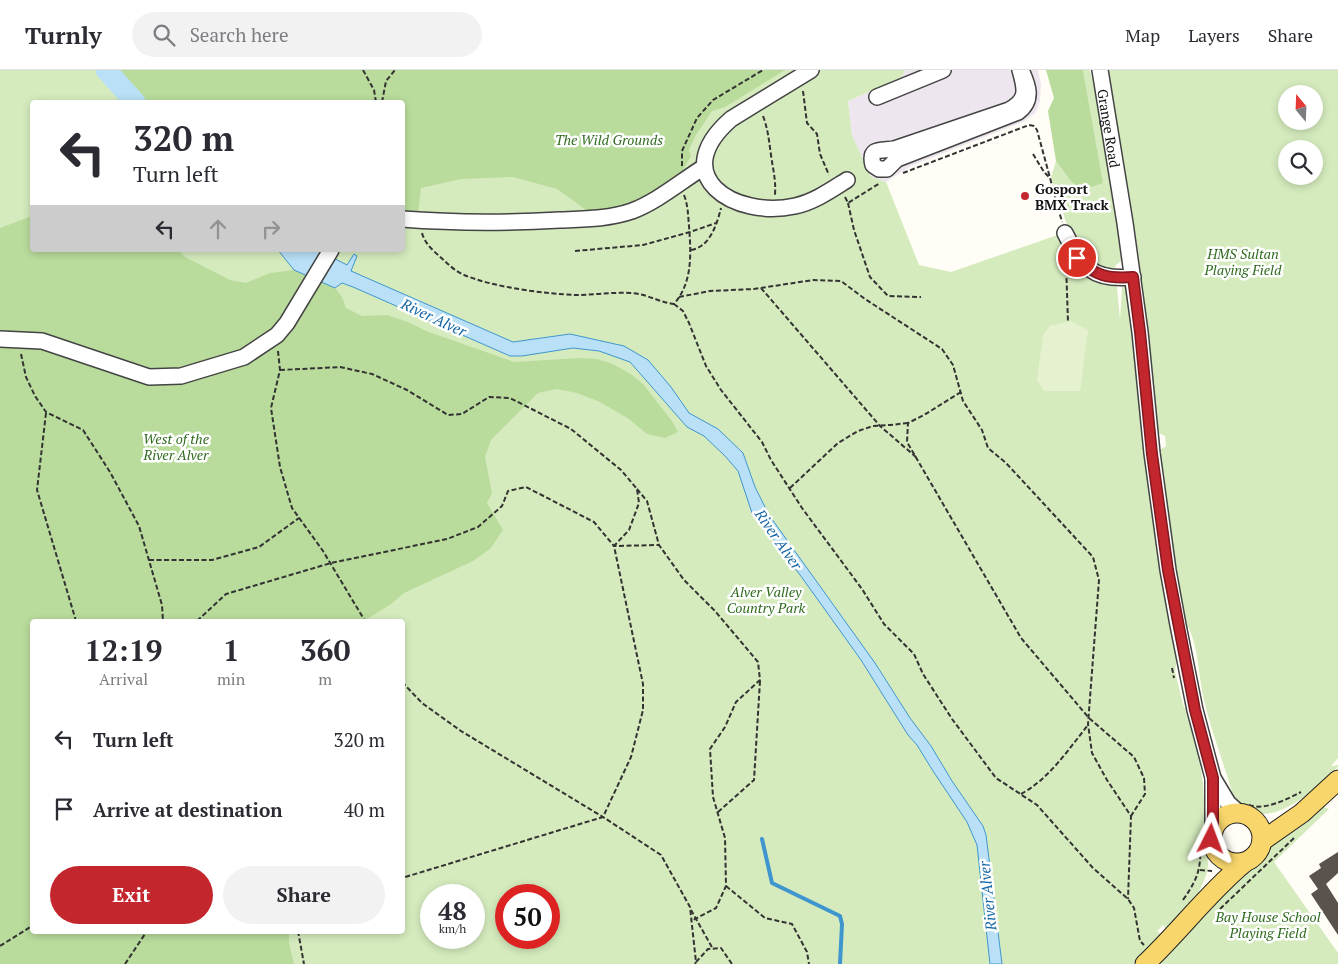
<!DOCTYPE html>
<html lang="en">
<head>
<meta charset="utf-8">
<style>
	:root { --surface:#fff; --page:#f2f2f3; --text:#2b2b33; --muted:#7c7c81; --line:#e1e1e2; --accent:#c4262e }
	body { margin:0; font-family:"PT Serif",serif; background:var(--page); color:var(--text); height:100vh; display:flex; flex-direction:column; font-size:19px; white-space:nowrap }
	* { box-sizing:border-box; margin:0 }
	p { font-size:16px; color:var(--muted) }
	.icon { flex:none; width:28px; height:28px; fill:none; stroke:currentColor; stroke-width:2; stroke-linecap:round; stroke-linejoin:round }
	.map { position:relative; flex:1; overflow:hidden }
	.side { position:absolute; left:30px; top:549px; width:375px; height:315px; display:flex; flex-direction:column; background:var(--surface); border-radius:5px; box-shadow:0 2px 8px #0003 }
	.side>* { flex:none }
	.guide { position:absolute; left:30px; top:30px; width:375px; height:152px; border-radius:5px; box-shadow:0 2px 8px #0003; background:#fff; color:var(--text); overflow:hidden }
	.needle { width:32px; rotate:341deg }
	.buttons { position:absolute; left:1278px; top:15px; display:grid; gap:10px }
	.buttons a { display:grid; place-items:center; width:45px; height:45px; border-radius:50%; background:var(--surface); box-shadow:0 2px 8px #0003; font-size:25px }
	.speed { position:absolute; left:420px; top:814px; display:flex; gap:10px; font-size:25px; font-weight:700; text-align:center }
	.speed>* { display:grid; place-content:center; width:65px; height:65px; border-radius:50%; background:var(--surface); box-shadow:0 2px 8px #0003; line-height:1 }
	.speed small { font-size:12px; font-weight:400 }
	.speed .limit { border:8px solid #d22; background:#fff; color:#111 }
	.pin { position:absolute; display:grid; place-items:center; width:42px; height:42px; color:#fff; margin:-21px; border:2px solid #fff; border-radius:50%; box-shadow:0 1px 5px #0007 }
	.me { position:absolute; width:55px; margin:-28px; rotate:3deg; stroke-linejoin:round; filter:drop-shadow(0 0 4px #0008) }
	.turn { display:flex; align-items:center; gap:18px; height:105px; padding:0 20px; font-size:22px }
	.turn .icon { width:65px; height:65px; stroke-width:2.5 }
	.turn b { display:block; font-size:35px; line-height:42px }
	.lanes { display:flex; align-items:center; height:48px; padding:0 20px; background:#0003; justify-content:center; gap:25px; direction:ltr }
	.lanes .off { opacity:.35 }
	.eta { display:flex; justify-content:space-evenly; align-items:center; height:85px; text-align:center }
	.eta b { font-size:30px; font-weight:700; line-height:35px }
	.action { display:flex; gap:10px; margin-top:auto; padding:10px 20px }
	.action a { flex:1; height:58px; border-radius:30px; background:var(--accent); color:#fff; font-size:20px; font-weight:700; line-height:58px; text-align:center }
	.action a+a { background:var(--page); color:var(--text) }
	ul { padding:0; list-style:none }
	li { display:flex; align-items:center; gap:15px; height:70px; padding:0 20px }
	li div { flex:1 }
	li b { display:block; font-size:19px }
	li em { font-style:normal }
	header { display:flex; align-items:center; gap:30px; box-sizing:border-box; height:70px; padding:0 25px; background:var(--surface); border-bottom:1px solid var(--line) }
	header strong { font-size:24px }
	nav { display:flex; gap:28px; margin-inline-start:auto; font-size:18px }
	.search { width:350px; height:45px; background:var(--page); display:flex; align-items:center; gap:12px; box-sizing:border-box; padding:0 18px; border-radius:28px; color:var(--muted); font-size:19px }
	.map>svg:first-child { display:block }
</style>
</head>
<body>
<header>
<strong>Turnly</strong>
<div class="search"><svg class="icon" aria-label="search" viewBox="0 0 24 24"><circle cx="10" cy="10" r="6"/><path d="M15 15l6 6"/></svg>Search here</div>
<nav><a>Map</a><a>Layers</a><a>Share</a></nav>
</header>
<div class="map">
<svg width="1338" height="894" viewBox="0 0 1338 894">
	<rect width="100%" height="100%" fill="#fffdf5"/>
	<polygon fill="#eee6ef" points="905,0 1038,0 1041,14 1040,31 1036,42 1025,51 911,96 886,112 871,107 852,65 848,31 902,7"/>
	<g fill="#d5ebbd" fill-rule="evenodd">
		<path d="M0,0h905l-3,7 -54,24 4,34 19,42 15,5 33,83 32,7 118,-41 -18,-54 5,-16 46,17 -19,-108h7l18,81 17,107 -10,8 5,54 2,-33 6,-2 21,209 17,107 11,56 -2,15 8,32 12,31 3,15 5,33 5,82c-3,26 -23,46 -40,66l-5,-6 -6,6 6,5 -30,28h-1133zM32,32h370v148h-370zM32,551h370v310h-370zM431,825h43v43h-43zM506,825h43v43h-43z"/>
		<path d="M1107,0h231v688l-7,8 7,-1v2c-19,18 -50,49 -79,47 -10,0 -17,-6 -24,-11 -9,-35 -23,-68 -31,-103 -5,-21 -5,-43 -12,-64 -2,-7 -7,-14 -10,-21l-24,-164 8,-5 -1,-10 -8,-4c-4,-52 -9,-104 -16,-155 -8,-70 -22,-138 -34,-207zM1286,24h28v27h-28zM1286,79h28v27h-28z"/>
		<polygon points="1321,736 1329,739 1274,792 1338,883 1338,894 1154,894 1212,834 1262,791 1268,778 1286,762"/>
	</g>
	<g fill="#b9dc9c">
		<polygon points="120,0 785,0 725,37 712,41 696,65 689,80 691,86 677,110 621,141 593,145 557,119 513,107 461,109 421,118 418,144 403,141 402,32 147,32"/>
		<polygon points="1046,0 1083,0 1103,113 1085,119 1080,118 1071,111 1056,91 1048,41 1054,28"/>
		<polygon points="32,146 32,180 178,180 185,187 230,210 246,213 270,203 294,200 335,218 342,227 346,238 362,246 387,245 408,252 426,261 514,292 581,288 597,289 613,294 632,305 643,314 672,351 678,362 665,368 647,364 629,349 600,332 577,323 557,319 538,323 491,370 485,387 492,423 487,433 503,460 490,479 473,491 404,523 391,534 364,551 32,551 32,861 289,861 289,873 294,894 0,894 0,158"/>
	</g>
	<polygon fill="#e6f2cf" points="1071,251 1088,260 1080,321 1044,321 1037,310 1043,265 1050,256"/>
	<polygon fill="#b9e0f7" stroke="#3f96cf" points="278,180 318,180 347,195 354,184 357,186 351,201 513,272 570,264 624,276 648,290 671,317 689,343 718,359 743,383 755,417 769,445 875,593 910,648 931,676 952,711 983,756 986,765 1002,894 990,894 977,775 967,752 933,701 917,675 908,665 861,590 803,509 765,458 753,446 738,401 725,386 704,366 687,357 630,292 599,281 573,278 522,286 510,286 353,217 342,213 335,218 294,200"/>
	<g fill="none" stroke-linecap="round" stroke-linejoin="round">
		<polyline stroke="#3f96cf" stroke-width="4" points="762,769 772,813 840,846 842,854 840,894"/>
		<polyline stroke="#b9e0f7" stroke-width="21" points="106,0 135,32"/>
	</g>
	<polygon fill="#5a524d" points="1338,782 1338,803 1326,814 1338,833 1338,865 1311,824 1318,819 1309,806 1321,798 1319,794"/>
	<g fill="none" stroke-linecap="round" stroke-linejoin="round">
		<g stroke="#444" stroke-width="18">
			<g id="minor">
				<path d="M811,0l-80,49c-65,57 3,100 64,87 19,-4 36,-16 52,-26"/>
				<path d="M1020,0c5,18 9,30 -11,40l-115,39c-11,2 -26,-3 -21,16l6,4h8l10,-10 121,-47c16,-12 10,-27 3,-42"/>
				<path id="s1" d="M1100,0l25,153 15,109 12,121 16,117 10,55 17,85 18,68 15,25 11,10"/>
				<polyline points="877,27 943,0"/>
				<path d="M402,149c53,4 106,4 158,1 24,-1 49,-1 72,-9 26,-10 48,-29 72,-44"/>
				<path d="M1065,163c17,34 27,48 68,44"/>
				<polyline points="0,269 42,271 149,307 181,306 244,287 277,265 287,253 331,180"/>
				<polyline points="1213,761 1213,708"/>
			</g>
		</g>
		<g stroke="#222" stroke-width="21">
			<g id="major">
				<circle cx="1237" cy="768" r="25"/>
				<polyline points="1262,771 1302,743 1338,710"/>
				<path d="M1145,894c34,-32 63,-71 99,-101"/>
			</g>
		</g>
		<g stroke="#333" stroke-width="2" stroke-dasharray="5 2.5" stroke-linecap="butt">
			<polyline points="363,0 374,20 376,32"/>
			<polyline points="803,21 807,53 817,64 820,84 829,105"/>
			<polyline points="382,32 386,11 395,0"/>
			<path d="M763,46c5,13 6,25 8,39 2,15 5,24 4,40"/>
			<polyline points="1033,84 1044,102 1050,108"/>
			<polyline points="682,96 682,81 697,48 713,30 763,0"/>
			<polyline points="903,103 1029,55 1034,56 1037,60 1062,152"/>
			<polyline points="845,127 848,133 880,113"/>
			<polyline points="848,133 854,160 870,207 888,226 921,227"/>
			<path d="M422,163c2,8 9,16 15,21 9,8 16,16 27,21 29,12 81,19 112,20 18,0 36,-3 54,-2 15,0 28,9 44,11 19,-22 17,-51 15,-78 -1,-11 -1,-21 -5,-31"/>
			<path d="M691,180c19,-3 26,-26 30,-42"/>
			<polyline points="575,181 643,175 690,162 716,153"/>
			<polyline points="1066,193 1068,252"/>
			<polyline points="761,218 880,356 916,387"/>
			<polyline points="679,227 710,221 754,219 813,210 841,211 865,229 942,279 953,295 963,331 982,360 988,378 1006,393 1093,487 1099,510 1088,654 1092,683 1107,710 1131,746 1128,829"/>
			<polyline points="674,234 683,241 689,253 706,296 721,320 762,372 771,390 802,438 862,519 884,554 914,584 923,604 952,649 996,708 1037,735 1093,798 1128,829 1134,838 1140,871 1144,875"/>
			<polyline points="278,281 280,300 271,338 280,397 292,438 323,481 365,551"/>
			<polyline points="21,284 26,307 35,326 46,342 83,360 110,402 139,456 162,535 163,551"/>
			<polyline points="280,300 340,297 372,304 407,320 448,345 462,344 489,327 510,328 571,359 621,400 637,419 639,433 629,460 614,476 643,614 643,640 631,687 603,747 402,808"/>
			<polyline points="961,322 924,345 908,353 907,372 1021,568 1089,648 1134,687 1144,708 1145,724 1131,746"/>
			<polyline points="46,343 37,420 76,551"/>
			<polyline points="790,418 838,373 858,361 873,356 890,355 908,353"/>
			<polyline points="637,419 647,431 659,475 684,510 715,541 758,592 760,610 736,632 725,657 710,679 713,727 725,768 726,816 716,838 691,851"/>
			<polyline points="149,490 212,490 259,477 299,448"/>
			<polyline points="197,551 226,524 331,493 447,469 478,457 502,436 508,421 526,417 594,452 614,476 659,475"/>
			<polyline points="1172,598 1174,608"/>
			<polyline points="402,612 422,633 461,661 603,747 661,785 690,837 696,892 695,894"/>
			<path d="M1021,724c28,-15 47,-44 67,-69"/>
			<path d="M1249,735c16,6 38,-6 52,-13"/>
			<polyline points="718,742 754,710 760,611"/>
			<polyline points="1200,800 1212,801"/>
			<polyline points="726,816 765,848 792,854 807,882 809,894"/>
			<path d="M1183,830c18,-26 17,-32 18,-63"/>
			<polyline points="1220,839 1294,768"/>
			<polyline points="691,840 713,879"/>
			<polyline points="298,861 304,894"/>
			<polyline points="0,876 32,856"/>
			<polyline points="696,892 708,879 721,878 732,894"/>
			<polyline points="125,894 147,861"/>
		</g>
		<use href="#minor" stroke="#fff" stroke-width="15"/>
		<use href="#major" stroke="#f9d66b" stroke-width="19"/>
	</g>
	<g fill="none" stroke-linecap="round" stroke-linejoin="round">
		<g stroke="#7f191e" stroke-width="12">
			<path id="route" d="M1077,188c18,18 31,21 56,19l7,55 12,122 16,116 27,140 18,68v53l-2,8"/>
		</g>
		<use href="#route" stroke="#c4262e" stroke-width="9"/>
	</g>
	<circle fill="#c4262e" stroke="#fff" stroke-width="2" cx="1025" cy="126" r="5"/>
	<g text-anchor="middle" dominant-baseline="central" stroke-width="5" stroke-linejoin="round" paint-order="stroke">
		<g font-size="14" fill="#111" stroke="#fff">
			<text stroke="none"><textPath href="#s1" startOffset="59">Grange Road</textPath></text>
		</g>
		<g font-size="14" font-style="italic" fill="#2f6b1f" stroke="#fff">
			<text x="609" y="69">The Wild Grounds</text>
			<text x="1243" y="183">HMS Sultan<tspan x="1243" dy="16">Playing Field</tspan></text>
			<text x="176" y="368">West of the<tspan x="176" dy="16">River Alver</tspan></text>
			<text x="766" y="521">Alver Valley<tspan x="766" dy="16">Country Park</tspan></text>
			<text x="1268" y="846">Bay House School<tspan x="1268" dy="16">Playing Field</tspan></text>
		</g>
		<g font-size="14" font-weight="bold" fill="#111" stroke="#fff" text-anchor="start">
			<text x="1035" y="118">Gosport<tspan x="1035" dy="16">BMX Track</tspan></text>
		</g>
		<g font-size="15" font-style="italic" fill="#1768a6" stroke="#fff">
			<text transform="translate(434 247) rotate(25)">River Alver</text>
			<text transform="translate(779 469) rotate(55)">River Alver</text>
			<text transform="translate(987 826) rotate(-96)">River Alver</text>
		</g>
	</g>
</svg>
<div class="buttons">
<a><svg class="needle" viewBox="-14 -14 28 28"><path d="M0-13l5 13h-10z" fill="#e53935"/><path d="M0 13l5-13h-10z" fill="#7c7c81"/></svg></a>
<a><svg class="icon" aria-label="search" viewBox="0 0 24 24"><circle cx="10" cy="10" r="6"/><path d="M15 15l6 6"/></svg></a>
</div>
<div class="speed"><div>48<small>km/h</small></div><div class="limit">50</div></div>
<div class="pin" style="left:1077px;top:188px;background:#d93025"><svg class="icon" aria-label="arrive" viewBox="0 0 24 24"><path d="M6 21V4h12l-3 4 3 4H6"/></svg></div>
<svg class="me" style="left:1211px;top:769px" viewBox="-20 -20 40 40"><path d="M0-17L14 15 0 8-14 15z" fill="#c4262e" stroke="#fff" stroke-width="4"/></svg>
<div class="guide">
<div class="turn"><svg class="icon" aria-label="left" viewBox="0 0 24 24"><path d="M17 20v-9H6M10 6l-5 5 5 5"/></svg><div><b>320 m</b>Turn left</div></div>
<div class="lanes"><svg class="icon" aria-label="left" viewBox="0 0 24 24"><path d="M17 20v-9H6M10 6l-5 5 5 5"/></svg><svg class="icon off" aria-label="ahead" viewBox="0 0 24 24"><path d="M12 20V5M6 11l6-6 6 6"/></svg><svg class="icon off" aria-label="right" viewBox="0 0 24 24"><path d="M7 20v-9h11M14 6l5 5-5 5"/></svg></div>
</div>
<section class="side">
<div class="eta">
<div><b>12:19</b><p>Arrival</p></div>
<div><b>1</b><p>min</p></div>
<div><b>360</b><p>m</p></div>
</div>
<ul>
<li><svg class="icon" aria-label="left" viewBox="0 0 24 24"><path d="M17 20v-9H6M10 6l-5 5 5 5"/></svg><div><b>Turn left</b></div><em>320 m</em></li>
<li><svg class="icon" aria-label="arrive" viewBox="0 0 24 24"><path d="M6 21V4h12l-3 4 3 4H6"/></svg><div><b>Arrive at destination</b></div><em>40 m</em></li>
</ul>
<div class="action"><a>Exit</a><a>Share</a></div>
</section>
</div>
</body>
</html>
